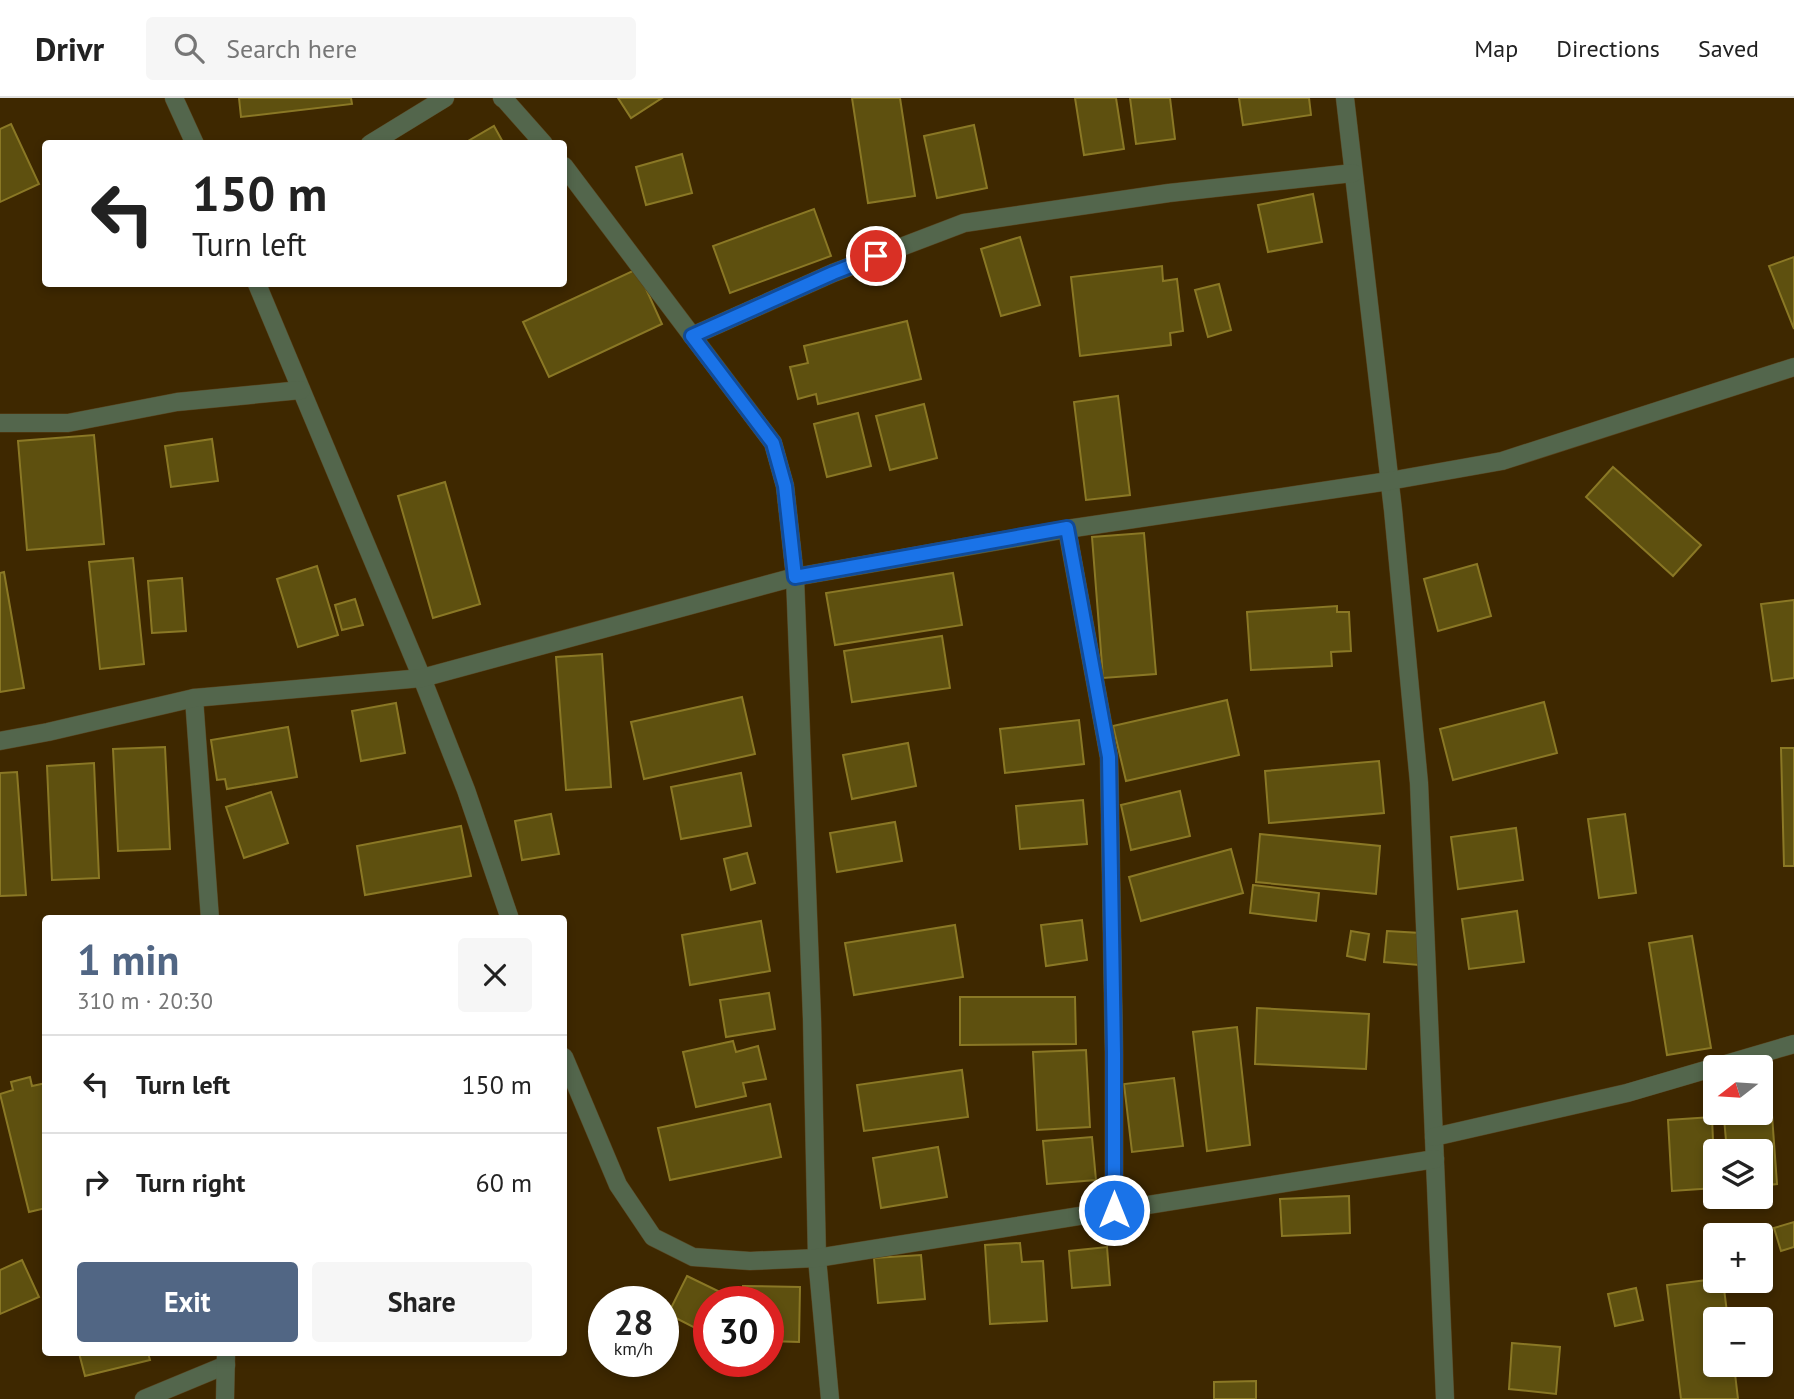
<!DOCTYPE html>
<html lang="en">
<head>
<meta charset="utf-8">
<style>
	:root { --surface:#fff; --page:#f6f6f6; --text:#222; --muted:#767676; --line:#e0e0e0; --accent:#516684 }
	body { margin:0; font-family:"PT Sans",sans-serif; background:var(--page); color:var(--text); height:100vh; display:flex; flex-direction:column; font-size:26px; white-space:nowrap }
	* { box-sizing:border-box; margin:0 }
	p { font-size:23px; color:var(--muted) }
	.icon { flex:none; width:38px; height:38px; fill:none; stroke:currentColor; stroke-width:2; stroke-linecap:round; stroke-linejoin:round }
	.map { position:relative; flex:1; overflow:hidden }
	.sheet { position:absolute; left:42px; top:817px; width:525px; height:441px; display:flex; flex-direction:column; background:var(--surface); border-radius:7px; box-shadow:0 4px 10px #0003 }
	.sheet>* { flex:none }
	.guide { position:absolute; left:42px; top:42px; width:525px; height:147px; border-radius:7px; box-shadow:0 4px 10px #0003; background:#fff; color:var(--text); overflow:hidden }
	.needle { width:46px; rotate:253deg }
	.controls { position:absolute; left:1703px; top:957px; display:grid; gap:14px }
	.controls a { display:grid; place-items:center; width:70px; height:70px; border-radius:7px; background:var(--surface); box-shadow:0 4px 10px #0003; font-size:35px }
	.speed { position:absolute; left:588px; top:1188px; display:flex; gap:14px; font-size:35px; font-weight:700; text-align:center }
	.speed>* { display:grid; place-content:center; width:91px; height:91px; border-radius:50%; background:var(--surface); box-shadow:0 4px 10px #0003; line-height:1 }
	.speed small { font-size:18px; font-weight:400 }
	.speed .limit { border:10px solid #d22; background:#fff; color:#111 }
	.pin { position:absolute; display:grid; place-items:center; width:60px; height:60px; color:#fff; margin:-30px; border:4px solid #fff; border-radius:50%; box-shadow:0 2px 7px #0007 }
	.me { position:absolute; width:77px; margin:-38px; rotate:0deg; stroke-linejoin:round; filter:drop-shadow(0 0 5px #0008) }
	.turn { display:flex; align-items:center; gap:24px; height:147px; padding:0 35px; font-size:32px }
	.turn .icon { width:91px; height:91px; stroke-width:2.5 }
	.turn b { display:block; font-size:49px; line-height:60px }
	.round { display:grid; place-items:center; flex:none; width:74px; height:74px; border-radius:7px; background:var(--page) }
	.overview { display:flex; align-items:center; justify-content:space-between; height:119px; padding:0 35px }
	h1 { font-size:42px; font-weight:800; line-height:52px; color:var(--accent) }
	.cta { display:flex; gap:14px; margin-top:auto; padding:14px 35px }
	.cta a { flex:1; height:80px; border-radius:7px; background:var(--accent); color:#fff; font-size:28px; font-weight:800; line-height:80px; text-align:center }
	.cta a+a { background:var(--page); color:var(--text) }
	ul { padding:0; list-style:none }
	li { display:flex; align-items:center; gap:21px; height:98px; padding:0 35px; border-top:2px solid var(--line) }
	li div { flex:1 }
	li b { display:block; font-size:26px }
	li em { font-style:normal }
	header { display:flex; align-items:center; gap:42px; box-sizing:border-box; height:98px; padding:0 35px; background:var(--surface); border-bottom:2px solid var(--line) }
	header strong { font-size:33px }
	nav { display:flex; gap:38px; margin-inline-start:auto; font-size:24px }
	.search { width:490px; height:63px; background:var(--page); display:flex; align-items:center; gap:18px; box-sizing:border-box; padding:0 24px; border-radius:7px; color:var(--muted); font-size:26px }
	.map>svg:first-child { display:block }
</style>
</head>
<body>
<header>
<strong>Drivr</strong>
<div class="search"><svg class="icon" aria-label="search" viewBox="0 0 24 24"><circle cx="10" cy="10" r="6"/><path d="M15 15l6 6"/></svg>Search here</div>
<nav><a>Map</a><a>Directions</a><a>Saved</a></nav>
</header>
<div class="map">
<svg width="1794" height="1301" viewBox="0 0 1794 1301">
	<rect width="100%" height="100%" fill="#3e2800"/>
	<g fill="#5e500f" stroke="#8a7825" stroke-width="2">
		<polygon points="239,0 351,0 352,6 241,19"/>
		<polygon points="618,0 662,0 631,20"/>
		<polygon points="852,0 900,0 915,98 868,105"/>
		<polygon points="1075,0 1116,0 1124,51 1084,57"/>
		<polygon points="1130,0 1170,0 1175,41 1136,46"/>
		<polygon points="1239,0 1309,0 1311,17 1243,27"/>
		<polygon points="11,26 39,86 0,104 0,31"/>
		<polygon points="974,27 987,90 937,100 924,38"/>
		<polygon points="494,28 504,46 463,46"/>
		<polygon points="682,56 692,95 646,107 636,69"/>
		<polygon points="1313,96 1322,144 1268,154 1258,107"/>
		<polygon points="814,111 831,158 730,195 713,148"/>
		<polygon points="1020,139 1040,207 1001,218 981,151"/>
		<polygon points="1794,159 1794,231 1769,168"/>
		<polygon points="1162,168 1163,183 1177,181 1183,233 1170,235 1171,247 1080,258 1071,179"/>
		<polygon points="637,171 662,226 549,279 523,224"/>
		<polygon points="1219,186 1231,232 1208,239 1195,192"/>
		<polygon points="907,223 921,281 818,306 816,296 798,301 790,269 808,265 804,248"/>
		<polygon points="1118,298 1130,397 1086,402 1074,304"/>
		<polygon points="924,306 937,360 890,372 876,318"/>
		<polygon points="858,315 871,368 827,379 814,326"/>
		<polygon points="94,337 104,446 27,452 18,343"/>
		<polygon points="212,341 218,383 171,389 165,348"/>
		<polygon points="1613,369 1701,447 1673,478 1586,399"/>
		<polygon points="445,384 480,506 433,520 398,398"/>
		<polygon points="1144,435 1156,576 1103,580 1092,439"/>
		<polygon points="133,460 144,566 100,571 89,464"/>
		<polygon points="1477,466 1491,518 1438,533 1424,481"/>
		<polygon points="317,468 338,537 298,549 277,481"/>
		<polygon points="4,474 24,590 0,594 0,475"/>
		<polygon points="953,475 962,527 835,547 826,495"/>
		<polygon points="182,480 186,533 152,535 148,483"/>
		<polygon points="355,501 363,527 342,532 335,507"/>
		<polygon points="1794,502 1794,580 1772,583 1761,506"/>
		<polygon points="1337,508 1337,514 1349,514 1351,553 1331,554 1332,568 1251,572 1247,514"/>
		<polygon points="942,538 950,590 852,604 844,553"/>
		<polygon points="602,556 611,689 566,692 556,559"/>
		<polygon points="742,599 755,656 644,681 631,624"/>
		<polygon points="1227,602 1239,657 1126,683 1113,628"/>
		<polygon points="1544,604 1557,655 1453,682 1440,631"/>
		<polygon points="396,605 405,655 361,663 352,613"/>
		<polygon points="1079,622 1084,666 1005,675 1000,631"/>
		<polygon points="288,629 297,679 227,691 225,681 217,682 211,642"/>
		<polygon points="908,645 916,688 852,701 843,657"/>
		<polygon points="165,649 170,751 118,753 113,651"/>
		<polygon points="1781,650 1794,650 1794,768 1784,768"/>
		<polygon points="1379,663 1384,715 1269,725 1265,673"/>
		<polygon points="94,665 99,780 52,782 47,668"/>
		<polygon points="17,674 26,797 0,798 0,675"/>
		<polygon points="741,675 751,728 681,741 671,689"/>
		<polygon points="1180,693 1190,738 1131,752 1121,707"/>
		<polygon points="271,694 288,745 244,760 226,709"/>
		<polygon points="1083,702 1087,746 1020,751 1016,708"/>
		<polygon points="551,716 559,756 522,762 515,723"/>
		<polygon points="1625,716 1636,795 1599,800 1588,721"/>
		<polygon points="895,724 902,763 837,774 830,735"/>
		<polygon points="461,728 471,778 365,797 357,748"/>
		<polygon points="1516,730 1523,782 1458,791 1451,739"/>
		<polygon points="1260,736 1380,748 1376,796 1256,784"/>
		<polygon points="1231,751 1243,795 1141,823 1129,779"/>
		<polygon points="747,755 755,785 731,792 724,761"/>
		<polygon points="1253,787 1319,795 1316,823 1250,815"/>
		<polygon points="1517,813 1524,864 1469,871 1462,821"/>
		<polygon points="1082,822 1087,862 1046,868 1041,827"/>
		<polygon points="761,823 770,873 690,887 682,837"/>
		<polygon points="955,827 963,879 854,897 845,845"/>
		<polygon points="1351,833 1369,836 1365,862 1347,858"/>
		<polygon points="1387,833 1421,835 1419,867 1384,864"/>
		<polygon points="1692,838 1711,950 1667,957 1649,845"/>
		<polygon points="769,895 775,931 726,939 720,902"/>
		<polygon points="960,899 1075,899 1076,946 960,947"/>
		<polygon points="1257,910 1369,916 1366,971 1255,966"/>
		<polygon points="1237,929 1250,1047 1207,1053 1193,934"/>
		<polygon points="733,943 736,954 758,948 766,981 743,985 746,998 696,1009 683,954"/>
		<polygon points="1086,952 1090,1029 1037,1032 1033,954"/>
		<polygon points="962,972 968,1019 864,1033 857,987"/>
		<polygon points="30,979 32,988 46,985 46,1110 29,1114 0,996 13,992 11,984"/>
		<polygon points="1174,980 1183,1048 1132,1054 1124,986"/>
		<polygon points="770,1006 781,1059 670,1082 658,1030"/>
		<polygon points="1772,1017 1777,1086 1760,1088 1760,1054 1727,1054 1724,1020"/>
		<polygon points="1712,1019 1715,1090 1672,1093 1668,1022"/>
		<polygon points="1092,1039 1096,1082 1047,1086 1043,1043"/>
		<polygon points="938,1049 947,1099 881,1110 873,1060"/>
		<polygon points="1349,1098 1350,1135 1282,1138 1280,1101"/>
		<polygon points="1794,1124 1794,1149 1781,1153 1774,1130"/>
		<polygon points="1020,1145 1022,1164 1043,1163 1047,1223 990,1226 985,1147"/>
		<polygon points="1107,1149 1110,1187 1072,1190 1069,1153"/>
		<polygon points="921,1157 925,1201 878,1205 874,1160"/>
		<polygon points="22,1162 39,1199 0,1216 0,1172"/>
		<polygon points="687,1178 720,1194 715,1204 709,1204 709,1218 701,1233 668,1216"/>
		<polygon points="1715,1181 1715,1183 1723,1183 1728,1222 1715,1222 1715,1267 1734,1267 1738,1301 1681,1301 1667,1187"/>
		<polygon points="743,1188 800,1189 799,1244 768,1243 768,1204 743,1204"/>
		<polygon points="1636,1190 1643,1222 1615,1228 1608,1196"/>
		<polygon points="1512,1245 1560,1249 1556,1296 1509,1291"/>
		<polygon points="79,1255 148,1255 150,1262 85,1278"/>
		<polygon points="1256,1283 1256,1301 1214,1301 1214,1284"/>
	</g>
	<g fill="none" stroke-linecap="round" stroke-linejoin="round">
		<g stroke="#59431c" stroke-width="19">
			<g id="minor">
				<polyline points="174,0 195,46"/>
				<polyline points="502,0 505,2 544,46"/>
				<polyline points="1345,0 1393,412 1419,685 1445,1301"/>
				<polyline points="370,46 445,0"/>
				<polyline points="564,68 773,345 785,388 795,479 812,921 817,1160 830,1301"/>
				<polyline points="257,186 422,580 466,692 510,821"/>
				<polyline points="692,238 833,175 964,125 1169,95 1353,75"/>
				<polyline points="0,325 68,325 177,304 301,292"/>
				<polyline points="1067,431 1109,659 1114,955 1114,1112"/>
				<polyline points="194,600 210,821"/>
				<polyline points="0,643 48,634 194,600 422,580 795,479 1067,431 1389,383 1502,363 1794,269"/>
				<polyline points="564,959 618,1087 653,1139 693,1159 750,1163 817,1160 1435,1061"/>
				<polyline points="1434,1039 1627,995 1794,946"/>
				<polyline points="144,1301 226,1267"/>
				<polyline points="225,1301 226,1255"/>
			</g>
		</g>
		<use href="#minor" stroke="#53664c" stroke-width="18"/>
	</g>
	<g fill="none" stroke-linecap="round" stroke-linejoin="round">
		<g stroke="#114b97" stroke-width="18">
			<polyline id="route" points="876,158 833,175 692,238 773,345 785,388 795,479 1067,430 1109,659 1114,955 1114,1112"/>
		</g>
		<use href="#route" stroke="#1a73e8" stroke-width="12"/>
	</g>
</svg>
<div class="controls">
<a><svg class="needle" viewBox="-14 -14 28 28"><path d="M0-13l5 13h-10z" fill="#e53935"/><path d="M0 13l5-13h-10z" fill="#767676"/></svg></a>
<a><svg class="icon" aria-label="layers" viewBox="0 0 24 24"><path d="M12 4l9 5-9 5-9-5zM3 14l9 5 9-5"/></svg></a>
<a>+</a>
<a>−</a>
</div>
<div class="speed"><div>28<small>km/h</small></div><div class="limit">30</div></div>
<div class="pin" style="left:876px;top:158px;background:#d93025"><svg class="icon" aria-label="arrive" viewBox="0 0 24 24"><path d="M6 21V4h12l-3 4 3 4H6"/></svg></div>
<svg class="me" style="left:1114px;top:1112px" viewBox="-20 -20 40 40"><circle r="17" fill="#1a73e8" stroke="#fff" stroke-width="3"/><path d="M0-11L8 9 0 5-8 9z" fill="#fff"/></svg>
<div class="guide">
<div class="turn"><svg class="icon" aria-label="left" viewBox="0 0 24 24"><path d="M17 20v-9H6M10 6l-5 5 5 5"/></svg><div><b>150 m</b>Turn left</div></div>
</div>
<section class="sheet">
<div class="overview"><div><h1>1 min</h1><p>310 m · 20:30</p></div><a class="round"><svg class="icon" aria-label="close" viewBox="0 0 24 24"><path d="M6 6l12 12M18 6L6 18"/></svg></a></div>
<ul>
<li><svg class="icon" aria-label="left" viewBox="0 0 24 24"><path d="M17 20v-9H6M10 6l-5 5 5 5"/></svg><div><b>Turn left</b></div><em>150 m</em></li>
<li><svg class="icon" aria-label="right" viewBox="0 0 24 24"><path d="M7 20v-9h11M14 6l5 5-5 5"/></svg><div><b>Turn right</b></div><em>60 m</em></li>
</ul>
<div class="cta"><a>Exit</a><a>Share</a></div>
</section>
</div>
</body>
</html>
